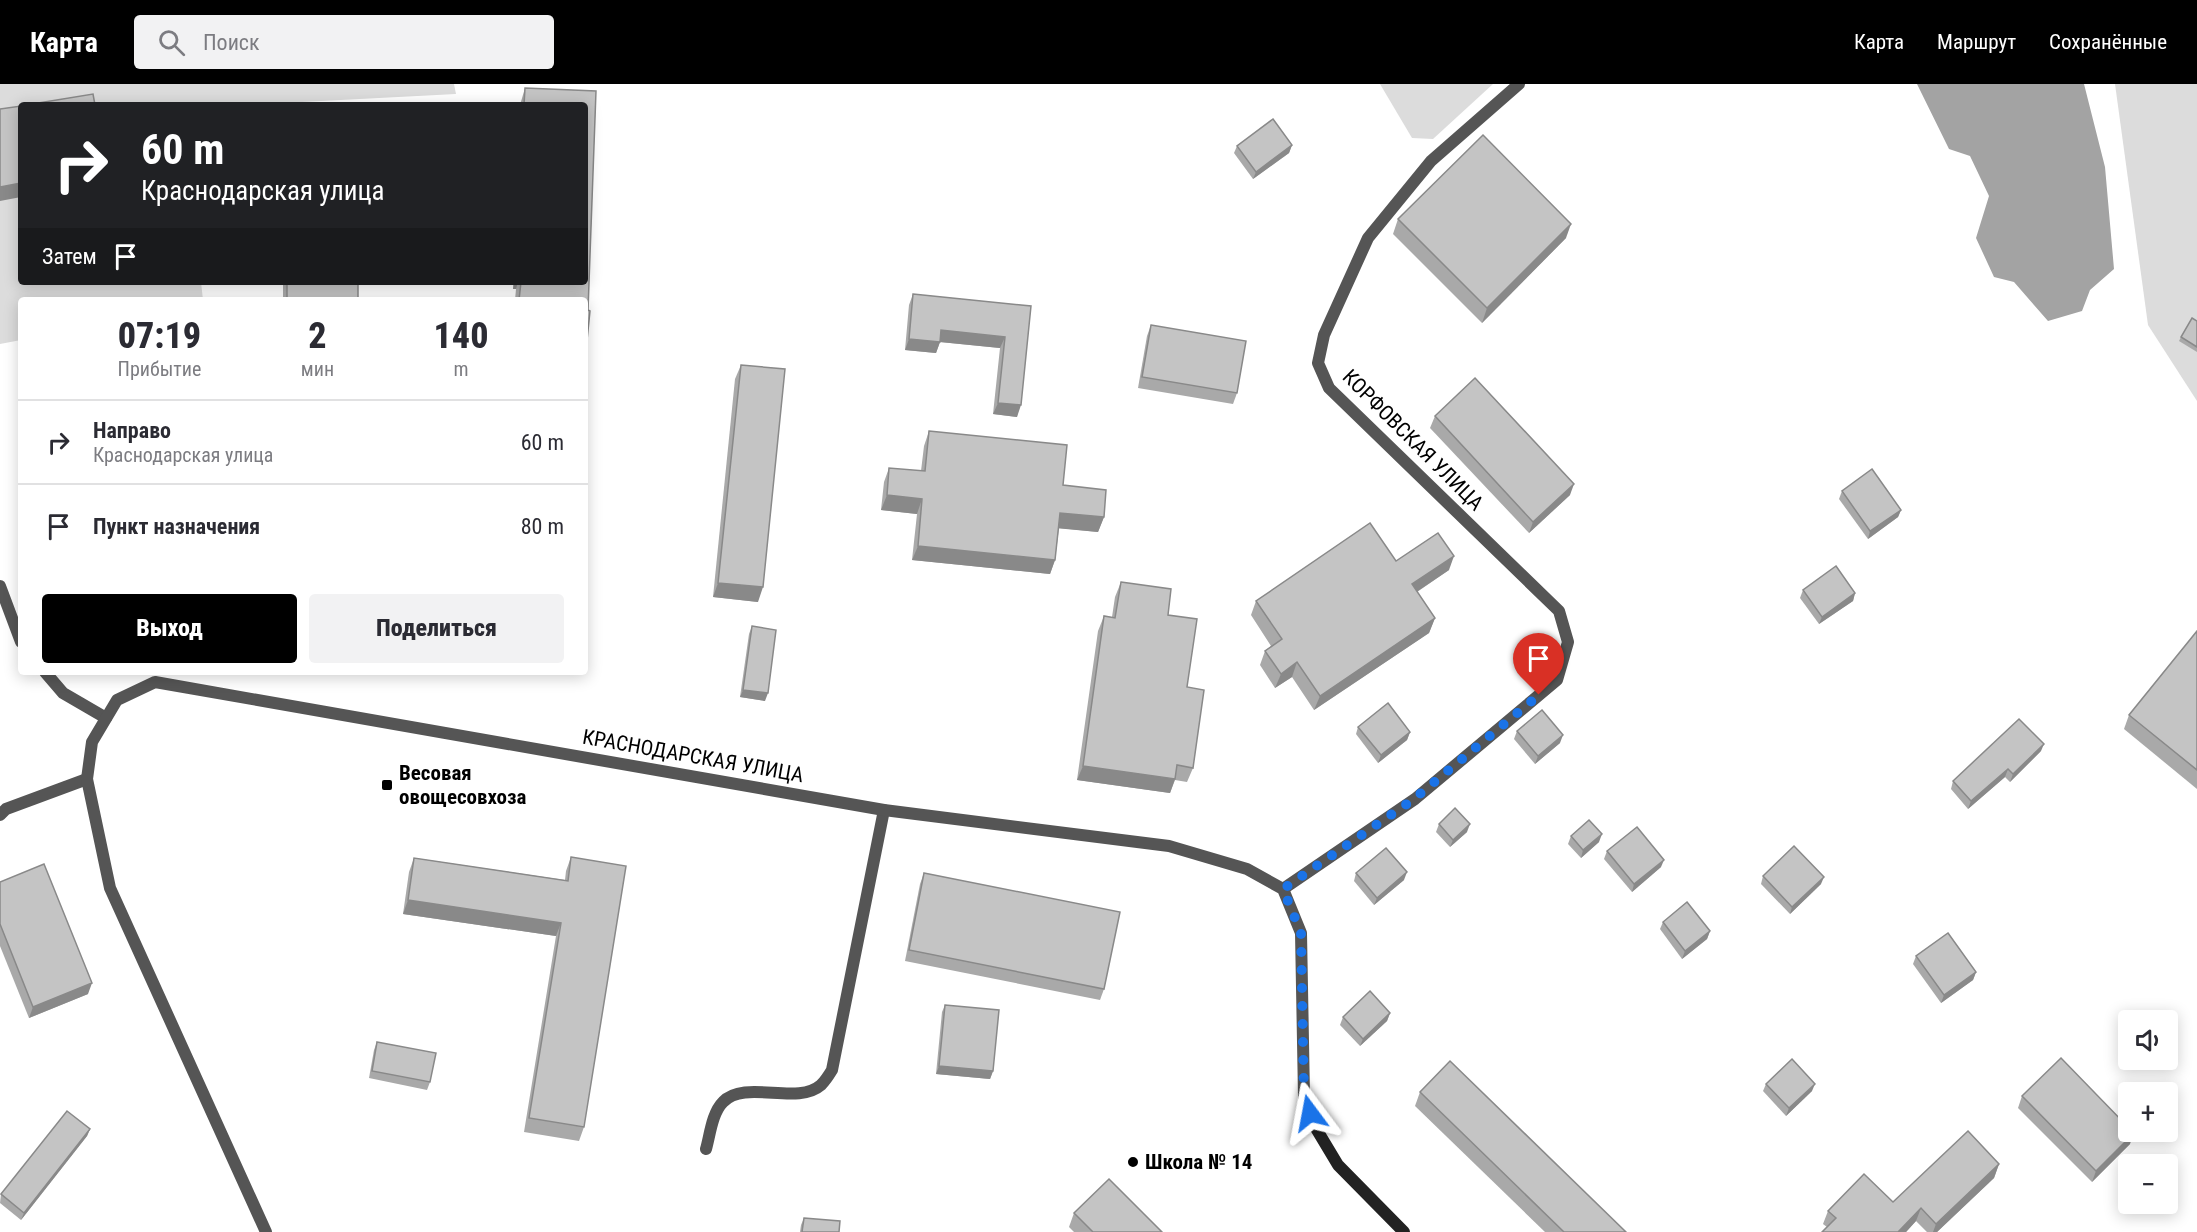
<!DOCTYPE html>
<html lang="ru">
<head>
<meta charset="utf-8">
<style>
	:root { --surface:#fff; --page:#f2f2f3; --text:#2b2b33; --muted:#7c7c81; --line:#e1e1e2; --accent:#000 }
	body { margin:0; font-family:"Roboto Condensed",sans-serif; background:var(--page); color:var(--text); height:100vh; display:flex; flex-direction:column; font-size:22px; white-space:nowrap }
	* { box-sizing:border-box; margin:0 }
	p { font-size:20px; color:var(--muted) }
	.icon { flex:none; width:33px; height:33px; fill:none; stroke:currentColor; stroke-width:2; stroke-linecap:round; stroke-linejoin:round }
	.map { position:relative; flex:1; overflow:hidden }
	.details { position:absolute; left:18px; top:213px; width:570px; height:378px; display:flex; flex-direction:column; background:var(--surface); border-radius:6px; box-shadow:0 3px 15px #0003 }
	.details>* { flex:none }
	.banner { position:absolute; left:18px; top:18px; width:570px; height:183px; border-radius:6px; box-shadow:0 3px 15px #0003; background:#202124; color:#fff; overflow:hidden }
	.tools { position:absolute; left:2118px; top:926px; display:grid; gap:12px }
	.tools a { display:grid; place-items:center; width:60px; height:60px; border-radius:6px; background:var(--surface); box-shadow:0 3px 15px #0003; font-size:30px }
	.pin { position:absolute; display:grid; place-items:center; width:51px; height:51px; color:#fff; margin:-62px -26px; border-radius:50% 50% 50% 0; rotate:-45deg; box-shadow:0 0 6px #0007 }
	.pin .icon { rotate:45deg }
	.me { position:absolute; width:66px; margin:-33px; rotate:347deg; stroke-linejoin:round; filter:drop-shadow(0 0 4px #0008) }
	.turn { display:flex; align-items:center; gap:21px; height:126px; padding:0 24px; font-size:27px }
	.turn .icon { width:78px; height:78px; stroke-width:2.5 }
	.turn b { display:block; font-size:42px; line-height:51px }
	.then { display:flex; align-items:center; height:57px; padding:0 24px; background:#0003; gap:12px; font-size:22px }
	.eta { display:flex; justify-content:space-evenly; align-items:center; height:102px; text-align:center }
	.eta b { font-size:36px; font-weight:800; line-height:42px }
	.cta { display:flex; gap:12px; margin-top:auto; padding:12px 24px }
	.cta a { flex:1; height:69px; border-radius:6px; background:var(--accent); color:#fff; font-size:24px; font-weight:800; line-height:69px; text-align:center }
	.cta a+a { background:var(--page); color:var(--text) }
	ul { padding:0; list-style:none }
	li { display:flex; align-items:center; gap:18px; height:84px; padding:0 24px; border-top:2px solid var(--line) }
	li div { flex:1 }
	li b { display:block; font-size:22px }
	li em { font-style:normal }
	header { display:flex; align-items:center; gap:36px; box-sizing:border-box; height:84px; padding:0 30px; background:var(--accent); color:#fff }
	header strong { font-size:28px }
	nav { display:flex; gap:33px; margin-inline-start:auto; font-size:21px }
	.search { width:420px; height:54px; background:var(--page); display:flex; align-items:center; gap:15px; box-sizing:border-box; padding:0 21px; border-radius:6px; color:var(--muted); font-size:22px }
	.map>svg:first-child { display:block }
</style>
</head>
<body>
<header>
<strong>Карта</strong>
<div class="search"><svg class="icon" aria-label="search" viewBox="0 0 24 24"><circle cx="10" cy="10" r="6"/><path d="M15 15l6 6"/></svg>Поиск</div>
<nav><a>Карта</a><a>Маршрут</a><a>Сохранённые</a></nav>
</header>
<div class="map">
<svg width="2197" height="1148" viewBox="0 0 2197 1148">
	<rect width="100%" height="100%" fill="#fff"/>
	<g fill="#dcdcdc">
		<polygon points="0,0 454,0 456,10 246,21 21,21 21,198 201,198 203,216 21,216 21,256 0,260"/>
		<polygon points="1380,0 1493,0 1433,55 1412,54"/>
		<polygon points="2115,0 2197,0 2197,317 2148,241"/>
	</g>
	<polygon fill="#a3a3a3" points="1917,0 2084,0 2105,83 2114,185 2090,206 2082,227 2048,237 2014,198 1994,193 1976,154 1989,112 1970,72 1949,65"/>
	<g fill="none" stroke-linecap="round" stroke-linejoin="round">
		<g stroke="#555" stroke-width="12">
			<polyline points="0,502 21,558"/>
			<polyline points="45,588 63,609 106,634"/>
			<polyline points="0,731 6,725 87,695"/>
			<polyline points="1283,805 1415,715 1557,596 1568,558 1559,527 1329,304 1318,279 1324,251 1368,154 1431,77 1519,0"/>
			<path d="M706,1065c4,-14 6,-36 17,-47 22,-23 74,4 98,-17 4,-4 8,-10 11,-15l52,-260"/>
		</g>
		<polyline stroke="#555" stroke-width="12" points="266,1148 110,804 87,695 92,658 117,616 155,598 884,726 1169,762 1247,785 1283,805 1301,849 1304,1012"/>
		<polyline stroke="#222" stroke-width="12" points="1304,1012 1317,1046 1338,1081 1404,1148"/>
	</g>
	<g fill="#a9a9a9">
		<polygon points="525,4 596,7 588,226 590,227 585,276 585,216 515,216 516,205 513,205 513,198 585,198 585,21 520,21"/>
		<polygon points="1292,61 1289,69 1253,95 1234,69 1237,62"/>
		<polygon points="1398,135 1566,154 1482,239 1393,150"/>
		<rect x="283" y="198" width="75" height="18"/>
		<polygon points="913,210 1031,222 1017,333 993,330 1000,264 940,258 936,269 905,266 909,221"/>
		<polygon points="2197,237 2197,268 2179,257 2181,253"/>
		<polygon points="1151,241 1237,309 1233,320 1138,304 1147,252"/>
		<polygon points="741,281 758,518 713,513 735,295"/>
		<polygon points="1435,332 1570,411 1529,449 1430,344"/>
		<polygon points="929,347 1063,401 1104,433 1098,448 1059,444 1055,476 1050,490 912,476 917,430 881,426 884,398 889,384 921,387 924,362"/>
		<polygon points="1842,407 1901,426 1898,433 1868,455 1839,415"/>
		<polygon points="1396,477 1449,486 1417,508 1435,534 1429,549 1314,626 1292,593 1275,604 1260,581 1265,567 1271,562 1251,531 1256,517"/>
		<polygon points="1121,498 1168,531 1187,603 1193,684 1187,698 1175,696 1170,709 1077,696 1098,547 1104,532 1112,533 1115,513"/>
		<polygon points="1803,506 1855,509 1853,517 1819,540 1800,514"/>
		<polygon points="752,542 765,617 740,613 749,550"/>
		<polygon points="2197,547 2197,705 2124,645 2129,631"/>
		<polygon points="1358,643 1410,648 1407,656 1378,679 1356,650"/>
		<polygon points="1517,647 1560,659 1535,680 1514,655"/>
		<polygon points="2041,667 2010,698 2005,693 1968,725 1951,705 1953,697"/>
		<polygon points="1439,740 1467,748 1450,763 1436,748"/>
		<polygon points="1571,752 1599,758 1581,774 1568,760"/>
		<polygon points="1607,767 1661,783 1632,808 1604,775"/>
		<polygon points="571,773 584,1043 579,1057 524,1048 556,852 403,830 409,788 414,774 565,796 566,787"/>
		<polygon points="924,789 1104,905 1100,916 905,877 920,800"/>
		<polygon points="1356,789 1404,796 1374,821 1354,797"/>
		<polygon points="1763,792 1821,800 1790,830 1761,800"/>
		<polygon points="0,798 88,910 29,934 0,862"/>
		<polygon points="1663,838 1710,847 1707,855 1682,875 1660,845"/>
		<polygon points="1916,872 1976,888 1973,896 1941,919 1913,880"/>
		<polygon points="945,921 993,987 990,995 936,990 942,928"/>
		<polygon points="1390,929 1387,937 1360,962 1340,941 1343,933"/>
		<polygon points="377,958 430,998 427,1006 369,994 374,966"/>
		<polygon points="1766,1000 1812,1007 1786,1032 1763,1007"/>
		<polygon points="1420,1008 1626,1148 1545,1148 1415,1022"/>
		<polygon points="2022,1012 2130,1060 2092,1098 2018,1024"/>
		<polygon points="90,1045 87,1052 21,1136 0,1119 1,1110"/>
		<polygon points="1999,1080 1994,1094 1937,1148 1927,1148 1916,1137 1906,1148 1822,1148 1827,1143 1823,1140 1828,1127 1893,1118"/>
		<polygon points="1074,1129 1162,1148 1074,1148 1069,1143"/>
		<polygon points="804,1134 839,1148 800,1148 801,1141"/>
	</g>
	<g fill="#898989">
		<polygon points="1292,61 1289,69 1253,95 1256,88"/>
		<polygon points="21,99 21,113 0,117 0,103"/>
		<polygon points="1571,140 1566,154 1482,239 1487,224"/>
		<polygon points="515,198 518,198 516,205 513,205"/>
		<polygon points="941,246 1005,253 1000,264 940,258 936,269 905,266 909,255"/>
		<polygon points="998,319 1021,321 1017,333 993,330"/>
		<polygon points="1574,400 1570,411 1529,449 1533,438"/>
		<polygon points="887,411 922,415 917,430 881,426"/>
		<polygon points="1901,426 1898,433 1868,455 1870,447"/>
		<polygon points="1060,429 1104,433 1098,448 1055,444"/>
		<polygon points="918,462 1055,476 1050,490 912,476"/>
		<polygon points="1454,472 1449,486 1406,515 1412,500"/>
		<polygon points="718,499 763,503 758,518 713,513"/>
		<polygon points="1855,509 1853,517 1819,540 1822,533"/>
		<polygon points="1435,534 1429,549 1314,626 1320,612"/>
		<polygon points="1297,578 1292,593 1275,604 1281,590"/>
		<polygon points="743,606 768,609 765,617 740,613"/>
		<polygon points="1410,648 1407,656 1378,679 1381,671"/>
		<polygon points="1563,651 1560,659 1535,680 1538,672"/>
		<polygon points="2044,660 2041,667 2010,698 2013,690"/>
		<polygon points="1083,682 1175,695 1170,709 1077,696"/>
		<polygon points="2008,685 2005,693 1968,725 1971,717"/>
		<polygon points="1470,740 1467,748 1450,763 1453,756"/>
		<polygon points="1602,750 1599,758 1581,774 1583,766"/>
		<polygon points="1664,776 1661,783 1632,808 1634,800"/>
		<polygon points="1407,788 1404,796 1374,821 1377,814"/>
		<polygon points="1824,793 1821,800 1790,830 1792,823"/>
		<polygon points="408,816 561,839 556,852 403,830"/>
		<polygon points="1710,847 1707,855 1682,875 1685,867"/>
		<polygon points="1976,888 1973,896 1941,919 1944,911"/>
		<polygon points="92,899 88,910 29,934 33,923"/>
		<polygon points="1390,929 1387,937 1360,962 1363,955"/>
		<polygon points="939,982 993,987 990,995 936,990"/>
		<polygon points="1815,1000 1812,1007 1786,1032 1789,1024"/>
		<polygon points="90,1045 87,1052 21,1136 24,1129"/>
		<polygon points="2134,1049 2130,1060 2092,1098 2096,1087"/>
		<polygon points="1999,1080 1994,1094 1937,1148 1933,1148 1936,1140"/>
		<polygon points="1921,1124 1916,1137 1906,1148 1898,1148"/>
	</g>
	<g fill="#c4c4c4" stroke="#898989" stroke-width="1.5">
		<polygon points="525,4 596,7 588,226 590,227 585,276 585,216 519,216 521,198 585,198 585,21 524,21"/>
		<polygon points="93,10 95,21 26,21"/>
		<polygon points="21,22 21,99 0,103 0,25"/>
		<polygon points="1273,35 1292,61 1256,88 1237,62"/>
		<polygon points="1483,51 1571,140 1487,224 1398,135"/>
		<rect x="287" y="198" width="71" height="18"/>
		<polygon points="913,210 1031,222 1021,321 998,319 1005,253 941,246 940,258 909,255"/>
		<polygon points="2192,234 2197,237 2197,263 2181,253"/>
		<polygon points="1151,241 1246,257 1237,309 1142,293"/>
		<polygon points="741,281 785,285 763,503 718,499"/>
		<polygon points="1475,294 1574,400 1533,438 1435,332"/>
		<polygon points="929,347 1067,361 1063,401 1106,406 1104,433 1060,429 1055,476 918,462 922,415 887,411 889,384 925,387"/>
		<polygon points="1872,385 1901,426 1870,447 1842,407"/>
		<polygon points="1370,439 1396,477 1438,449 1454,472 1412,500 1435,534 1320,612 1297,578 1281,590 1265,567 1282,555 1256,517"/>
		<polygon points="1836,482 1855,509 1822,533 1803,506"/>
		<polygon points="1121,498 1171,505 1168,531 1197,535 1187,603 1204,606 1193,684 1177,681 1175,695 1083,682 1104,532 1115,534"/>
		<polygon points="752,542 776,546 768,609 743,606"/>
		<polygon points="2197,547 2197,686 2129,631"/>
		<polygon points="1388,619 1410,648 1381,671 1358,643"/>
		<polygon points="1542,626 1563,651 1538,672 1517,647"/>
		<polygon points="2019,635 2044,660 2013,690 2008,685 1971,717 1953,697"/>
		<polygon points="1455,724 1470,740 1453,756 1439,740"/>
		<polygon points="1589,736 1602,750 1583,766 1571,752"/>
		<polygon points="1637,743 1664,776 1634,800 1607,767"/>
		<polygon points="1794,762 1824,793 1792,823 1763,792"/>
		<polygon points="1386,764 1407,788 1377,814 1356,789"/>
		<polygon points="571,773 626,782 584,1043 529,1034 561,839 408,816 414,774 568,797"/>
		<polygon points="44,780 92,899 33,923 0,840 0,798"/>
		<polygon points="924,789 1120,828 1104,905 909,866"/>
		<polygon points="1687,818 1710,847 1685,867 1663,838"/>
		<polygon points="1948,849 1976,888 1944,911 1916,872"/>
		<polygon points="1370,907 1390,929 1363,955 1343,933"/>
		<polygon points="945,921 999,926 993,987 939,982"/>
		<polygon points="377,958 436,969 430,998 372,987"/>
		<polygon points="2061,974 2128,1043 2128,1047 2132,1047 2134,1049 2096,1087 2022,1012"/>
		<polygon points="1792,975 1815,1000 1789,1024 1766,1000"/>
		<polygon points="1450,977 1626,1148 1564,1148 1420,1008"/>
		<polygon points="67,1027 90,1045 24,1129 1,1110"/>
		<polygon points="1968,1047 1999,1080 1936,1140 1921,1124 1898,1148 1822,1148 1836,1134 1828,1127 1864,1090 1893,1118"/>
		<polygon points="1109,1095 1162,1148 1093,1148 1074,1129"/>
		<polygon points="804,1134 840,1137 839,1148 802,1148"/>
	</g>
	<g fill="none" stroke-linecap="round" stroke-linejoin="round">
		<polyline stroke="#1a73e8" stroke-width="10" stroke-dasharray="0 18" points="1310,1029 1304,1012 1301,849 1283,805 1414,715 1539,611"/>
	</g>
	<g fill="#000" stroke="#fff" stroke-width="2">
		<rect x="381" y="695" width="12" height="12" rx="3"/>
		<circle cx="1133" cy="1078" r="6"/>
	</g>
	<g text-anchor="middle" dominant-baseline="central" stroke-width="4.5" stroke-linejoin="round" paint-order="stroke">
		<g font-size="21" fill="#000" stroke="#fff">
			<text transform="translate(1413 356) rotate(45)">КОРФОВСКАЯ УЛИЦА</text>
			<text transform="translate(693 672) rotate(10)">КРАСНОДАРСКАЯ УЛИЦА</text>
		</g>
		<g font-size="21" font-weight="bold" fill="#000" stroke="#fff" text-anchor="start">
			<text x="399" y="689">Весовая<tspan x="399" dy="24">овощесовхоза</tspan></text>
			<text x="1145" y="1078">Школа № 14</text>
		</g>
	</g>
</svg>
<div class="tools">
<a><svg class="icon" aria-label="sound" viewBox="0 0 24 24"><path d="M4 9h4l5-4v14l-5-4H4zM17 9q2 3 0 6"/></svg></a>
<a>+</a>
<a>−</a>
</div>
<div class="pin" style="left:1539px;top:611px;background:#d93025"><svg class="icon" aria-label="arrive" viewBox="0 0 24 24"><path d="M6 21V4h12l-3 4 3 4H6"/></svg></div>
<svg class="me" style="left:1310px;top:1029px" viewBox="-20 -20 40 40"><path d="M0-17L14 15 0 8-14 15z" fill="#1a73e8" stroke="#fff" stroke-width="4"/></svg>
<div class="banner">
<div class="turn"><svg class="icon" aria-label="right" viewBox="0 0 24 24"><path d="M7 20v-9h11M14 6l5 5-5 5"/></svg><div><b>60 m</b>Краснодарская улица</div></div>
<div class="then">Затем<svg class="icon" aria-label="arrive" viewBox="0 0 24 24"><path d="M6 21V4h12l-3 4 3 4H6"/></svg></div>
</div>
<section class="details">
<div class="eta">
<div><b>07:19</b><p>Прибытие</p></div>
<div><b>2</b><p>мин</p></div>
<div><b>140</b><p>m</p></div>
</div>
<ul>
<li><svg class="icon" aria-label="right" viewBox="0 0 24 24"><path d="M7 20v-9h11M14 6l5 5-5 5"/></svg><div><b>Направо</b><p>Краснодарская улица</p></div><em>60 m</em></li>
<li><svg class="icon" aria-label="arrive" viewBox="0 0 24 24"><path d="M6 21V4h12l-3 4 3 4H6"/></svg><div><b>Пункт назначения</b></div><em>80 m</em></li>
</ul>
<div class="cta"><a>Выход</a><a>Поделиться</a></div>
</section>
</div>
</body>
</html>
